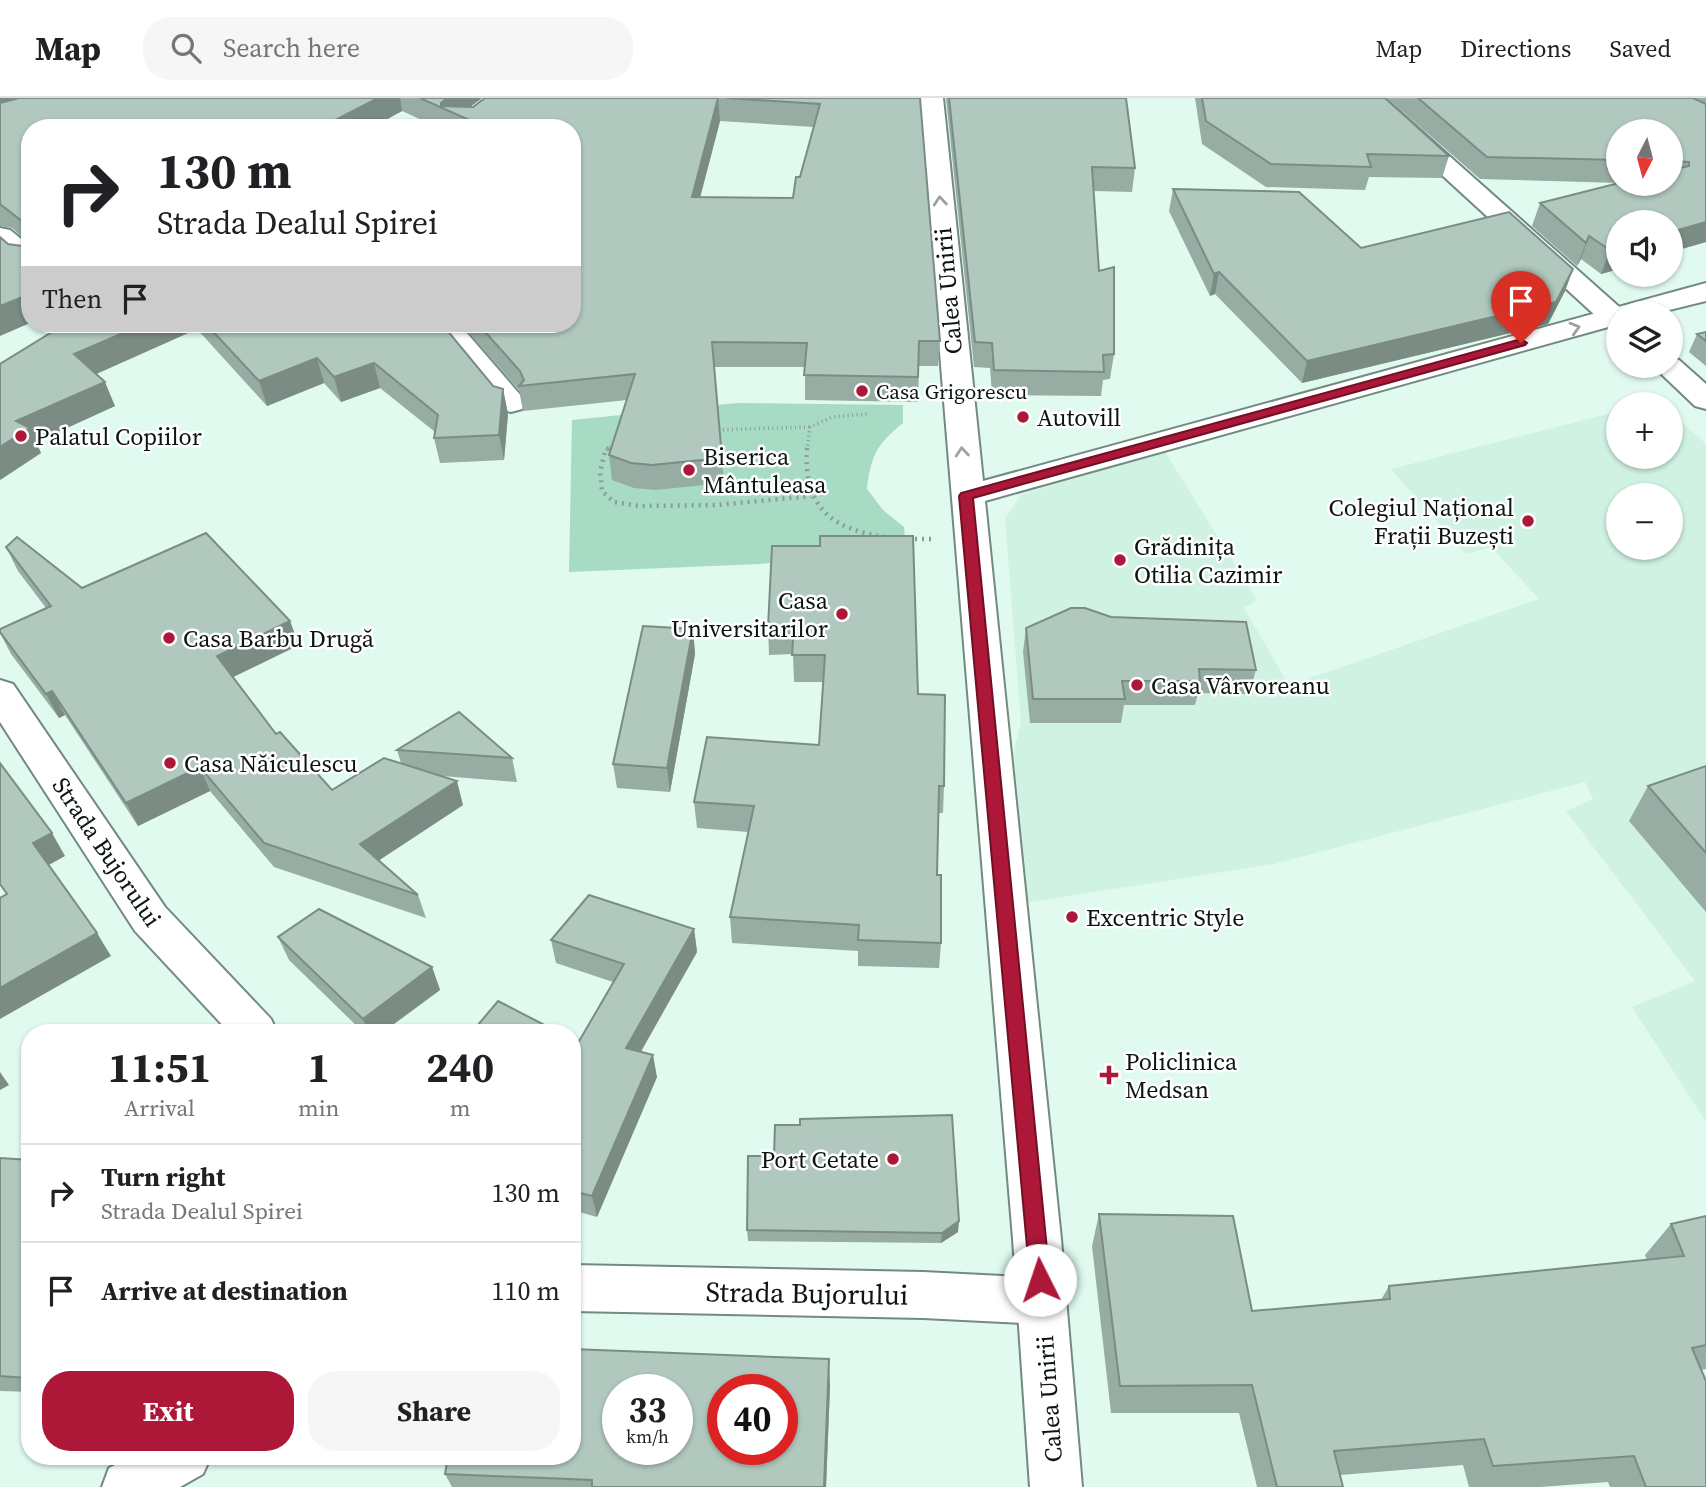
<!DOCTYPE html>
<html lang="en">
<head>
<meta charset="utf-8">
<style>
	:root { --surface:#fff; --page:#f6f6f6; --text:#202124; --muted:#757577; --line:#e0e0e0; --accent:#ad1839 }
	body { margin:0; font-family:"Source Serif 4",serif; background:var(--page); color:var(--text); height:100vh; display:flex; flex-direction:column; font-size:26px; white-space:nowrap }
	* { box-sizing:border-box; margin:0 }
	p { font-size:23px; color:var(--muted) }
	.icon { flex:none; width:38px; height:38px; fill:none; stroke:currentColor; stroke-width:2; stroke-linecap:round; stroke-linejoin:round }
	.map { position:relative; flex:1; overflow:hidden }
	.side { position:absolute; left:21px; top:926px; width:560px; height:441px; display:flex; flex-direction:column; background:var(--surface); border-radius:28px; box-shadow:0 2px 5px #0004 }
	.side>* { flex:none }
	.guide { position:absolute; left:21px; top:21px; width:560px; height:214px; border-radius:28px; box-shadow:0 2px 5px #0004; background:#fff; color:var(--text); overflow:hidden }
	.needle { width:46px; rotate:186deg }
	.fabs { position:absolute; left:1606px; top:21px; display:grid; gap:14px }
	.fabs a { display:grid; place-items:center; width:77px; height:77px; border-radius:50%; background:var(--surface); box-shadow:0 2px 5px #0004; font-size:35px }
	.speed { position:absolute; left:602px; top:1276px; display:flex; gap:14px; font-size:35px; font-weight:700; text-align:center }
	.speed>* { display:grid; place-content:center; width:91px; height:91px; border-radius:50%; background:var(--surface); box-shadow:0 2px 5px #0004; line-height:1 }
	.speed small { font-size:18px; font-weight:400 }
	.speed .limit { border:10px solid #d22; background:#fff; color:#111 }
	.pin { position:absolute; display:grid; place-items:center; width:60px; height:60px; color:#fff; margin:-72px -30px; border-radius:50% 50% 50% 0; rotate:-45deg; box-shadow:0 0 7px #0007 }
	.pin .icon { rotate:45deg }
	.me { position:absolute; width:77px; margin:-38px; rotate:356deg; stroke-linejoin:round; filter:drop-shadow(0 0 5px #0008) }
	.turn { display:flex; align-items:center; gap:24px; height:147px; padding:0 21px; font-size:32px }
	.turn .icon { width:91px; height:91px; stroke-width:2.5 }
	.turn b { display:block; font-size:49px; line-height:60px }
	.then { display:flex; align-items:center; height:66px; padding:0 21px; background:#0003; gap:14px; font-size:26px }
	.eta { display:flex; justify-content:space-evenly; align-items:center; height:119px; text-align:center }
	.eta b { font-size:42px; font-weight:700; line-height:49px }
	.button { display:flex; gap:14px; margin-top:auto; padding:14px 21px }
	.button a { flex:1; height:80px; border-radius:28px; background:var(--accent); color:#fff; font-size:28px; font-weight:700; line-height:80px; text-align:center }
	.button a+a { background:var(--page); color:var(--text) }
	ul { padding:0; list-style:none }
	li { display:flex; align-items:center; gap:21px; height:98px; padding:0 21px; border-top:2px solid var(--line) }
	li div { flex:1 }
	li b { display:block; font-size:26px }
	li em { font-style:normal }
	header { display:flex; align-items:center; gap:42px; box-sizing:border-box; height:98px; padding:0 35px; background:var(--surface); border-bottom:2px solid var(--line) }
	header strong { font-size:33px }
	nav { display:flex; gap:38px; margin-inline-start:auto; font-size:24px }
	.search { width:490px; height:63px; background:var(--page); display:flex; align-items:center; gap:18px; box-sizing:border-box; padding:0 24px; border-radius:28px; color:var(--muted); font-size:26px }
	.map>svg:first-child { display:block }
</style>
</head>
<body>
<header>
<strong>Map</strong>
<div class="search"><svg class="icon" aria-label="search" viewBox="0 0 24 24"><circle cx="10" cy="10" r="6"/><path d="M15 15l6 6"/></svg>Search here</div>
<nav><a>Map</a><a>Directions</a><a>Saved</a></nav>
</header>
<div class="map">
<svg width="1706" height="1389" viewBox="0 0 1706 1389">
	<rect width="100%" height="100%" fill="#e1faef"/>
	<path fill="#d0f2e2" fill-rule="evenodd" d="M1619,313v46h52v-44l35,31v678l-74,-115 63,-26 -129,-170 27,-12 -8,-17 -311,82 -250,39 -11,-149 8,-31 -16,-204 16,-24 143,-45 93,150 -13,8 45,77 250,-86 -48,-52 -25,7 -75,-85zM1619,397h52v53h-52z"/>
	<path fill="#a7dbc4" d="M737,305l166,2v18c-26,21 -32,32 -36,66l16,21 21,17 2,22 -146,15 -191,8 3,-152z"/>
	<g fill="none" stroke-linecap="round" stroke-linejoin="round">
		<g stroke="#738a80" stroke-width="4">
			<g id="minor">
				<polygon points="1358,0 1384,0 1626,215 1619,215 1619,233 1609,230"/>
				<polygon points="0,130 10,132 30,148 30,170 20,168 0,152"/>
				<polygon points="430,226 459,226 522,299 526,305 522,311 511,314 500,311"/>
				<polygon points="1671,260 1679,262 1706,286 1706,311 1695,308 1653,268 1671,268"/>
				<polygon points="0,582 13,586 165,809 271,921 277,934 229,934 135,833 0,624"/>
				<polygon points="572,1167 923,1174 1041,1180 1058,1187 1065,1203 1058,1219 1041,1226 923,1220 572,1213"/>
				<polygon points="133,1358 211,1358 203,1376 180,1389 102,1389 109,1370"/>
			</g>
		</g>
		<g stroke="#738a80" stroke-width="4">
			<polygon id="tertiary" points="919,0 943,0 983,383 1706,185 1706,203 1657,215 1619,215 1619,226 985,403 1061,1141 1082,1389 1030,1389 1013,1141"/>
		</g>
		<g stroke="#8a9d95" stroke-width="3.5" stroke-dasharray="1 3.5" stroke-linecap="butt">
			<polyline points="714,332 810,329"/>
			<polyline points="606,352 616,345"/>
			<polyline points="807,352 810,329 832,319 867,316"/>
		</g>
		<g stroke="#8a9d95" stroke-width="4.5" stroke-dasharray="2 5" stroke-linecap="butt">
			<polyline points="609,350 605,353 600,374 602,393 614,404 639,408 717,407 811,398"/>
			<path d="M807,350c-4,58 23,81 78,89"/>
			<polyline points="908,441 931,441"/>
		</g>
		<use href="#minor" fill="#fff" fill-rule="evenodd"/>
		<use href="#tertiary" fill="#fff" fill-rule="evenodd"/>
	</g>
	<g fill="#97aca3" fill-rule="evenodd">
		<path d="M0,0h482l-12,9h3l12,-9h435l20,243 -2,25h-19l-1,36 -113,-2v-33h-91l10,116 -69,7 -21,-2 -22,-8 -3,-25 18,-55 -104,11 -4,-21 -58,-66h111v-196h-133l-37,-17 -31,17h-341v195l-22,-79 14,2v-9l-10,-9 -12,-2zM720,23l94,6 -21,71 -93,-1z"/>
		<polygon points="946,0 1126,0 1135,70 1132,94 1093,93 1099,173 1114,256 1110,281 1103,282 1101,298 992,297 990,270 974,269"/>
		<polygon points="1195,0 1385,0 1449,58 1442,80 1369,79 1365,92 1266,89 1202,46"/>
		<polygon points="1387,0 1706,0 1706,144 1671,154 1671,124 1619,124 1619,171 1601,176 1581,161 1577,168 1532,128 1540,105 1671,86 1671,33 1619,33 1619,85 1480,81"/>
		<polygon points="1173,91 1361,150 1573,171 1565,193 1548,226 1302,285 1215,196 1210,198 1169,113"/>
		<polygon points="65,226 442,226 493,288 503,291 508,316 504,362 440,365 434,340 435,334 380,290 341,304 324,285 267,308 197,231 96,276 115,308 36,344 41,355 0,382 0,266"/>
		<polygon points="1706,234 1706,268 1689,254 1697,236"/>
		<polygon points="772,448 918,596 944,688 943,715 939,715 937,777 941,845 939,870 858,868 858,853 732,845 730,819 748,734 697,730 694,704 819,647 823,584 794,584 793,556 769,557 768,530"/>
		<polygon points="6,449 82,490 299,547 233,579 276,636 332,692 401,665 397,652 512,660 517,684 442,678 463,707 379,762 418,797 426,820 274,769 210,693 138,728 65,617 59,620 11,556 0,535 46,510 18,473"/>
		<polygon points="1026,530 1256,572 1249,596 1198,595 1195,607 1124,607 1121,625 1030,625 1023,554"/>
		<polygon points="693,531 695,556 670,694 617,690 613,666"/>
		<polygon points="1706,668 1706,814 1629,723 1648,688"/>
		<polygon points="694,831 697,854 641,954 657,979 597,1119 572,1112 572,942 578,945 613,884 556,865 551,842"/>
		<polygon points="278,839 432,869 440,892 383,934 363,934 289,862"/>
		<polygon points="800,1027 958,1134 941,1145 748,1143 747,1132 774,1058"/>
		<polygon points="0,1060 30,1062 30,1294 0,1293"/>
		<polygon points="1099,1116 1252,1213 1381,1202 1389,1188 1647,1162 1645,1157 1671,1126 1706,1118 1706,1271 1701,1272 1706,1389 1610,1389 1608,1384 1540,1389 1469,1389 1463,1367 1340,1377 1343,1389 1257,1389 1239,1315 1111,1315 1092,1148"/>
		<polygon points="830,1288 826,1389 452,1389 445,1376"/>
	</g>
	<g fill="#7b8c84">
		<polygon points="0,0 39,0 0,10"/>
		<polygon points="378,0 400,0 402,13 371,30 320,30"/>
		<polygon points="447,0 482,0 459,17 441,9 441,5"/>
		<polygon points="718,0 720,23 694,123 692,99"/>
		<polygon points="1706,124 1706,144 1671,154 1671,134"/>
		<polygon points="1589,138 1581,161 1577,168 1586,145"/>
		<polygon points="1619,150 1619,171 1601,176 1610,152"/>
		<polygon points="1573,171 1565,193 1548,226 1302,285 1307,263"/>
		<polygon points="1219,174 1215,196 1210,198 1214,176"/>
		<polygon points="30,196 30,225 0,238 0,208"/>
		<polygon points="144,226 195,226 197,231 85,281 74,256"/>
		<polygon points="317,260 324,285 267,308 259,283"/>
		<polygon points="374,265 380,290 341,304 334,279"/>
		<polygon points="105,284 115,308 36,344 41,355 0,382 0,349 16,323"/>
		<polygon points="503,291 508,316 504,362 499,337"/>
		<polygon points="290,523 299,547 227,582 217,558"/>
		<polygon points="693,531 695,556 670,694 667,670"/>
		<polygon points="52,593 65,617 59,620 46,596"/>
		<polygon points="200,669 210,693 138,728 126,705"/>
		<polygon points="457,683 463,707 369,769 360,746"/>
		<polygon points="52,735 65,758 47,768 33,745"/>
		<polygon points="694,831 697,854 630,972 626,950"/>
		<polygon points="97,835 111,858 0,921 0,890"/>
		<polygon points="432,869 440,892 383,934 368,934 363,921"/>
		<polygon points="653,957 657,979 597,1119 592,1098"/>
		<polygon points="0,974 9,987 0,992"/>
		<polygon points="959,1123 958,1134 941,1145 942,1135"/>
		<polygon points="829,1261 830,1288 826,1389 824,1389"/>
	</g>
	<g fill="#b0c8bd" stroke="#7b8c84" stroke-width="2" fill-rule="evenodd">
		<polygon points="19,0 378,0 320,30 30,30 30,196 0,208 0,139 8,146 22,148 23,124 0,106 0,5"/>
		<polygon points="420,0 447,0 441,5 441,8 473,9 485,0 718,0 692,99 793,100 796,79 800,79 820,6 727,0 920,0 940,243 919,243 918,279 804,277 807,245 712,244 722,360 652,367 631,365 609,357 635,276 519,288 524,282 520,273 478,226 572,226 572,30 487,30"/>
		<polygon points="949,0 1126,0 1135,70 1092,69 1099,173 1114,169 1114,256 1103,257 1104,274 994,272 992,245 975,244"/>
		<polygon points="1202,0 1385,0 1449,58 1367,56 1371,69 1271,66 1206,23"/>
		<polygon points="1418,0 1693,0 1706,6 1706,124 1671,134 1671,124 1619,124 1619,150 1610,152 1589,138 1586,145 1540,105 1619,85 1671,86 1671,72 1689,68 1689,64 1671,63 1671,33 1619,33 1619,62 1487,59"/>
		<polygon points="1173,91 1299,94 1361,150 1509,114 1573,171 1556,204 1307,263 1219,174 1214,176"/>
		<polygon points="65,226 144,226 74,256 105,284 16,323 30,330 0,349 0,266"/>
		<polygon points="206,226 442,226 493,288 503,291 499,337 434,340 438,317 374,265 334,279 317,260 259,283"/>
		<polygon points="1706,234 1706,243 1697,236"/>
		<polygon points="206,435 290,523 217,558 276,636 280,634 332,692 384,660 457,683 360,746 418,797 264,745 200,669 126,705 52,593 46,596 0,534 0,531 51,508 6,449 17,439 82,490"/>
		<polygon points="820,438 913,438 918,596 945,597 944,688 939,688 937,777 941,777 941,845 858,842 859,827 730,819 754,708 694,704 707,639 819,647 825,557 792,557 794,529 768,530 772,448 820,448"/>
		<polygon points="1071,510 1085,510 1111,519 1246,524 1256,572 1199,571 1200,583 1122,583 1125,601 1033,601 1026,530"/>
		<polygon points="643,528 693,531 667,670 613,666"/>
		<polygon points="459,614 512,660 397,652"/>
		<polygon points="0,665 52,735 33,745 97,835 0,890 0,800 7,796 0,786"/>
		<polygon points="1706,668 1706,755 1648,688"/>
		<polygon points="589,797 694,831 626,950 653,957 592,1098 572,1093 572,942 578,945 624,866 551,842"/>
		<polygon points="319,811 432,869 363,921 278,839"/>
		<polygon points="498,903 558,934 472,934"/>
		<polygon points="952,1017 959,1123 942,1135 747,1132 748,1058 774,1058 775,1027 800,1027 800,1021"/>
		<polygon points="0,1060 30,1062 30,1276 28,1280 0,1278"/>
		<polygon points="1099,1116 1233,1118 1252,1213 1390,1201 1389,1188 1684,1158 1671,1126 1706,1118 1706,1247 1692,1250 1706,1283 1706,1389 1646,1389 1634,1358 1493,1368 1484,1341 1334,1353 1343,1389 1277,1389 1252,1287 1120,1288"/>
		<path d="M572,1251l257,10 -5,128h-232v-7l-147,-6 3,-18h124zM618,1292h59v59h-59zM723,1292h59v59h-59z"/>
	</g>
	<defs><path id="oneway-chevron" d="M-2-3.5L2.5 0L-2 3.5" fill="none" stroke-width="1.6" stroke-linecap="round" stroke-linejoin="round" transform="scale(1.75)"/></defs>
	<g stroke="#9ea1a0">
		<use href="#oneway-chevron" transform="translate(940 103) rotate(-95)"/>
		<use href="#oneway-chevron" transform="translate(1575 230) rotate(-16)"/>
		<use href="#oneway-chevron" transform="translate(962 354) rotate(-95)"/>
	</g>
	<polygon fill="#ad1839" stroke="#701025" stroke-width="2" points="1521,241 1527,245 1525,247 973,400 1050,1182 1047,1189 1040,1192 1033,1189 1030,1182 959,398 961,395"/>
	<g fill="#ad1839" stroke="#fff" stroke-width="2.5">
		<circle cx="862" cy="293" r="7"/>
		<circle cx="1023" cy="319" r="7"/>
		<circle cx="21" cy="338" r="7"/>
		<circle cx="689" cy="372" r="7"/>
		<circle cx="1528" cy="423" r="7"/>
		<circle cx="1120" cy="462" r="7"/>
		<circle cx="842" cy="516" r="7"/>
		<circle cx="169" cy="540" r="7"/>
		<circle cx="1137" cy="587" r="7"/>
		<circle cx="170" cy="665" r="7"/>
		<circle cx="1072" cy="819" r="7"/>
		<path d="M1105.5 966.5h7v7h7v7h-7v7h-7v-7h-7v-7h7z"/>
		<circle cx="893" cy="1061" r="7"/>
	</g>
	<g text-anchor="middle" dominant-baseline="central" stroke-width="5" stroke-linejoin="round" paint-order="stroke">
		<g font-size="21" fill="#0c1511" stroke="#fff" text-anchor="start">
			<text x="876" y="293">Casa Grigorescu</text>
		</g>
		<g font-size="24" fill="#0c1511" stroke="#fff">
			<text transform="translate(948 193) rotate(-95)">Calea Unirii</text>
			<text transform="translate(107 754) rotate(56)">Strada Bujorului</text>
			<text transform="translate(1049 1301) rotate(-94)">Calea Unirii</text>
		</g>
		<g font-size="24" fill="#0c1511" stroke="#fff" text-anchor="start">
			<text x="1037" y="319">Autovill</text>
			<text x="35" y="338">Palatul Copiilor</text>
			<text x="703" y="358">Biserica<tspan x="703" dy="28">Mântuleasa</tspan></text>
			<text x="1514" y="409" text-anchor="end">Colegiul Național<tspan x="1514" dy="28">Frații Buzești</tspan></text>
			<text x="1134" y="448">Grădinița<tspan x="1134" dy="28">Otilia Cazimir</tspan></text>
			<text x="828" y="502" text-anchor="end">Casa<tspan x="828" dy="28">Universitarilor</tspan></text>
			<text x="183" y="540">Casa Barbu Drugă</text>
			<text x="1151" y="587">Casa Vârvoreanu</text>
			<text x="184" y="665">Casa Năiculescu</text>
			<text x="1086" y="819">Excentric Style</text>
			<text x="1125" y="963">Policlinica<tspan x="1125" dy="28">Medsan</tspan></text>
			<text x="879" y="1061" text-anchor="end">Port Cetate</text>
		</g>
		<g font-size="28" fill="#0c1511" stroke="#fff">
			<text transform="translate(807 1195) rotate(1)">Strada Bujorului</text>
		</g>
	</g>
</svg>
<div class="fabs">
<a><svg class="needle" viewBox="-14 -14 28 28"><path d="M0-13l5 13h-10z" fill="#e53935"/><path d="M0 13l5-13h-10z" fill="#757577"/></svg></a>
<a><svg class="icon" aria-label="sound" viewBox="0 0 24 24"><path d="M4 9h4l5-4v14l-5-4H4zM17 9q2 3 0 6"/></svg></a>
<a><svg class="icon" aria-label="layers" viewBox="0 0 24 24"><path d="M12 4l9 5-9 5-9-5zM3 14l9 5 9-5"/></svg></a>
<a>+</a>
<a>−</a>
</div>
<div class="speed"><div>33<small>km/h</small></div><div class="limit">40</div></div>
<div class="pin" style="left:1521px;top:245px;background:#d93025"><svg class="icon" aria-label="arrive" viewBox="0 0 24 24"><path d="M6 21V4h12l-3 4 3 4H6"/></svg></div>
<svg class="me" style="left:1040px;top:1182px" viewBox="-20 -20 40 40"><circle r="19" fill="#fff"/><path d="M0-13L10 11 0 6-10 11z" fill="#ad1839"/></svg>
<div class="guide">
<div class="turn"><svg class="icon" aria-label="right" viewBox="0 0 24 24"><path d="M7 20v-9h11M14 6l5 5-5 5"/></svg><div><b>130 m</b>Strada Dealul Spirei</div></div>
<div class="then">Then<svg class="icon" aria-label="arrive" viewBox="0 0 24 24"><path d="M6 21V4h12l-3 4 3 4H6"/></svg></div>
</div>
<section class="side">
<div class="eta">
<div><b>11:51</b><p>Arrival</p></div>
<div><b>1</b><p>min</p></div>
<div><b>240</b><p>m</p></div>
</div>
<ul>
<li><svg class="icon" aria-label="right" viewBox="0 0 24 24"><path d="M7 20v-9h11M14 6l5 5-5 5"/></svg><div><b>Turn right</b><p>Strada Dealul Spirei</p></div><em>130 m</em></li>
<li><svg class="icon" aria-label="arrive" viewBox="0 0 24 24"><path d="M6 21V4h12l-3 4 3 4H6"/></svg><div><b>Arrive at destination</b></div><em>110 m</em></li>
</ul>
<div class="button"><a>Exit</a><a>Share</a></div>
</section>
</div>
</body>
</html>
